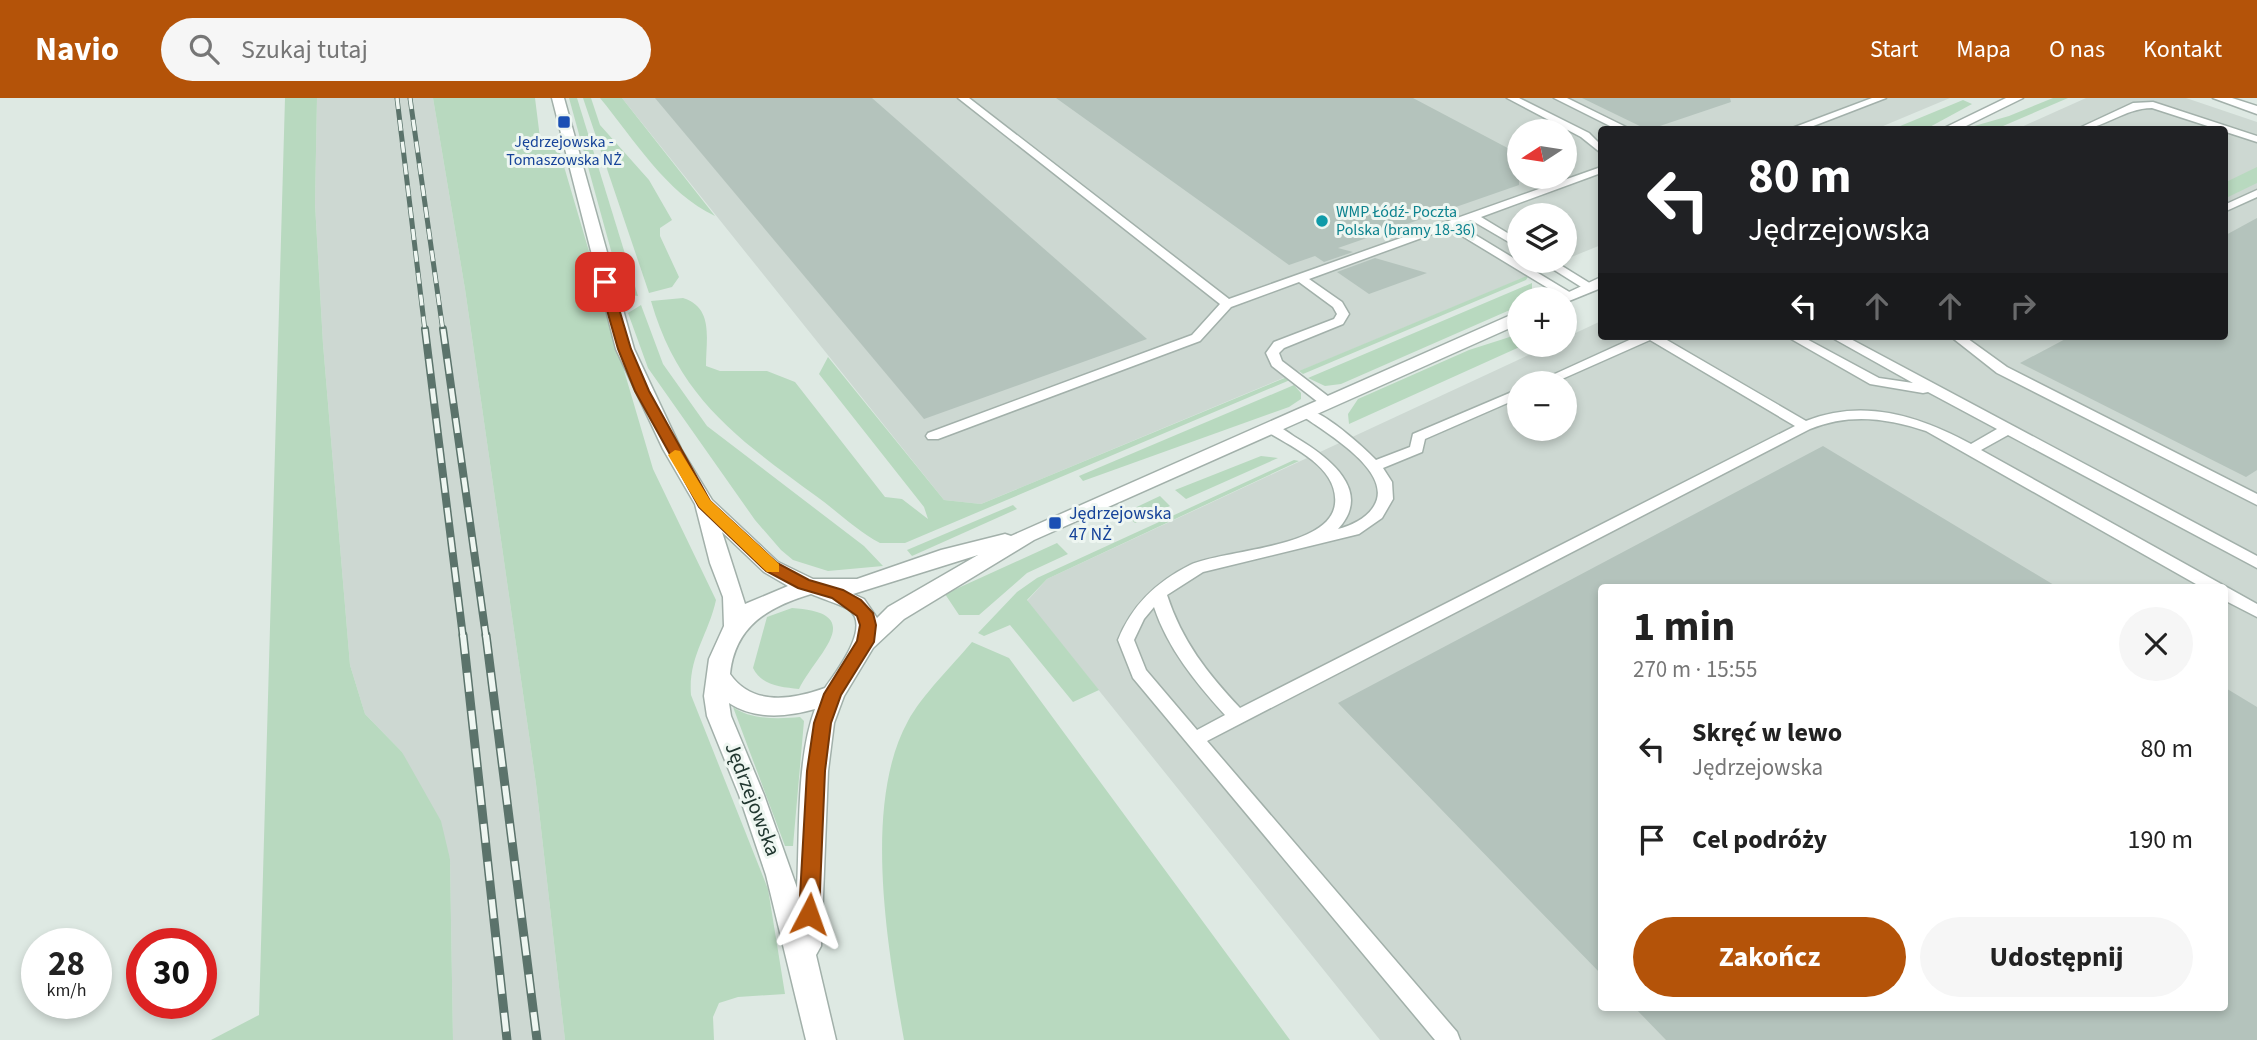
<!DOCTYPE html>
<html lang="pl">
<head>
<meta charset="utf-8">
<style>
	:root { --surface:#fff; --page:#f6f6f6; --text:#222; --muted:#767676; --accent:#b45309 }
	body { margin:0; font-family:"Source Sans 3",sans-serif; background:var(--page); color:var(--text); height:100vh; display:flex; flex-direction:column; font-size:26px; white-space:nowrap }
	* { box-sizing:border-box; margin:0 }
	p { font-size:23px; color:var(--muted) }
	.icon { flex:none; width:38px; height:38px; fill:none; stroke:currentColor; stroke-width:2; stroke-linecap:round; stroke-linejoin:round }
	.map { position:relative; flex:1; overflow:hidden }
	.panel { position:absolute; left:1598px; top:486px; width:630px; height:427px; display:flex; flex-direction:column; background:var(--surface); border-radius:7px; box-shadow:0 4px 10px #0003 }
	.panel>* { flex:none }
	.top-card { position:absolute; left:1598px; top:28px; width:630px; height:214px; border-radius:7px; box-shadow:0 4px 10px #0003; background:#202124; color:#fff; overflow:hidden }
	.needle { width:46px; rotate:258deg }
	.buttons { position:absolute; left:1507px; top:21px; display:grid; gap:14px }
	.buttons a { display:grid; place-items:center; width:70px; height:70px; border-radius:50%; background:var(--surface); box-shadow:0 4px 10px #0003; font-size:35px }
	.speed { position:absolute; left:21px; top:830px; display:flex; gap:14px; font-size:35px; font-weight:700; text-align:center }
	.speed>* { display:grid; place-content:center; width:91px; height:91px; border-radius:50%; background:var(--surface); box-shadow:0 4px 10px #0003; line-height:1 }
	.speed small { font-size:18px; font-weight:400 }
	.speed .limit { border:10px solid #d22; background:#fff; color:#111 }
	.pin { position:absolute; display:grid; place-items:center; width:60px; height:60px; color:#fff; margin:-30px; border-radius:14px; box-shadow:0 4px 10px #0006 }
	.me { position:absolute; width:77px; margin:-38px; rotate:4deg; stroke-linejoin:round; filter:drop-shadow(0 0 5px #0008) }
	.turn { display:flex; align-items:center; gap:24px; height:147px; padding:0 35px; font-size:32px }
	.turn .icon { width:91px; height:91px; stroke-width:2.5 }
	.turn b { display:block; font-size:49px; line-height:60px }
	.lanes { display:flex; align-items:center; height:66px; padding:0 35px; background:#0003; justify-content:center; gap:35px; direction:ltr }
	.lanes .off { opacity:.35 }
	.round { display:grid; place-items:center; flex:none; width:74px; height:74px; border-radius:37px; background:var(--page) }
	.overview { display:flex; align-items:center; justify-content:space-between; height:119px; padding:0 35px }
	h1 { font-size:42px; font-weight:700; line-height:52px }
	.button { display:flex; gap:14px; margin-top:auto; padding:14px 35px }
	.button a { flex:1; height:80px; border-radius:42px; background:var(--accent); color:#fff; font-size:28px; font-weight:700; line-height:80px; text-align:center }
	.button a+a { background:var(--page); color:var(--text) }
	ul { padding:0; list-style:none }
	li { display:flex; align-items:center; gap:21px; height:91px; padding:0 35px }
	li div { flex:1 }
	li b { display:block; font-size:26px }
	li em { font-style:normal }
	header { display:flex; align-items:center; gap:42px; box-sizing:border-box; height:98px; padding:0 35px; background:var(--accent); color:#fff }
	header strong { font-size:33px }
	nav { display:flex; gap:38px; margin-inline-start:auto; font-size:24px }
	.search { width:490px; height:63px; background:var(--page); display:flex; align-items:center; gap:18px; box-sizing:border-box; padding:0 24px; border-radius:38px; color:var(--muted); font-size:26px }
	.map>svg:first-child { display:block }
</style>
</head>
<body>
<header>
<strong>Navio</strong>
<div class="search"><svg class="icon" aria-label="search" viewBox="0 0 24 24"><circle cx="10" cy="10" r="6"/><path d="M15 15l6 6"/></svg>Szukaj tutaj</div>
<nav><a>Start</a><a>Mapa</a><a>O nas</a><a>Kontakt</a></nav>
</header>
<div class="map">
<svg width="2257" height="942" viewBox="0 0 2257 942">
	<rect width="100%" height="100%" fill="#dee9e3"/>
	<g fill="#cdd8d2" fill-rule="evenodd">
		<polygon points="317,0 433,0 465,191 536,686 565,942 453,942 450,761 402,654 365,616 350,567 323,246 315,106"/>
		<path d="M622,0h1328l-74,31 -275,1v115l-37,15v-45h-45v46h45l-583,243 -37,-4zM1519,33h45v46h-45z"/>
		<path d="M2086,0h100l71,24v918h-877l-353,-439 20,-22 503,-234h14l1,-7 36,-17v15h623v-206l-207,-1zM1519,285h45v46h-45zM1601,490h623v420h-623z"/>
	</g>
	<g fill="#b8d9bf">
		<polygon points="285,0 317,0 315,106 323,246 350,567 365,616 402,654 441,723 450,761 453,942 211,942 259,917"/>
		<path d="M433,0h102l5,40 15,1 3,7 95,323 63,131c-8,36 -28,57 -25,95l77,194 17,105 -47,3 -19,6 -6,14 1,23h-149l-29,-256 -71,-495z"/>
		<polygon points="569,0 577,0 638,198 623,196"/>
		<polygon points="583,0 591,0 600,27 649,82 672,122 660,130 660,138 679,179 672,189 649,195"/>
		<path d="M600,0h22l93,118c-49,-23 -81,-77 -115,-118z"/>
		<polygon points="2053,0 2068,0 1996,31 1964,31 2009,18"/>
		<polygon points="1963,2 1972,6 1926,31 1893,31"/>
		<polygon points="2257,69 2257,85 2224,101 2224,85"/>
		<polygon points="1529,177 1526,182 1303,276 1299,273"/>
		<polygon points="1532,185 1532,198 1529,201 1519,201 1519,208 1341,286 1325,288 1308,280"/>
		<path d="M683,200c31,10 23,40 23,68l14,5h47l28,11 90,115 17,2 26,20 -4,-12 -105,-133 9,-17 116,143 37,4 306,-127 3,3 -385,163h-25c-23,-12 -43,-32 -64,-47 -78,-57 -137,-98 -165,-195z"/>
		<polygon points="641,207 663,266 707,328 864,448 883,468 828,473 793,462 781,452 755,422 648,270 628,215"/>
		<polygon points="1519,236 1519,247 1524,247 1349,326 1348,316 1358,301 1469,252"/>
		<polygon points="1294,287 1301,295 1301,301 1289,309 1083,383 1079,378"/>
		<polygon points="1261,358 1278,360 1186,401 1175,392"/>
		<polygon points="1294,362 1299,363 1047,481 1027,502 1099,592 1073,604 1010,527 984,538 978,535 1017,494 1037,480"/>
		<polygon points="1160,398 1170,408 1135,425 1124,415"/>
		<polygon points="1013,407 1017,411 912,458 907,452"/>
		<polygon points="1057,445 1068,456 1027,475 979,517 959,517 945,496"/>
		<path d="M792,510c78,5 24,46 7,81 -18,-2 -37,-3 -46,-21l14,-51z"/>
		<path d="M972,544l37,16 281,382h-386c-16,-90 -42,-236 4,-319 14,-26 44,-55 64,-79z"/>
		<path d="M733,609c18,13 46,12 67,10l4,4 -11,125h-8z"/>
	</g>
	<g fill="#b4c3bc">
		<polygon points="655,0 872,0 1147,241 924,321"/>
		<polygon points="1056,0 1413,0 1519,56 1519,87 1338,150 1353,154 1324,164 1315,158 1289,167"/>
		<polygon points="1582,0 1730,0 1731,4 1648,32"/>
		<polygon points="2257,120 2257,372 2246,379 2020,265 2071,238 2224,238 2224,138"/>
		<polygon points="1375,160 1427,175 1369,196 1337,174"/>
		<polygon points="1823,348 2059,490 1601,490 1601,876 1338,605"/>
		<polygon points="2224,589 2257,609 2257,942 1666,942 1635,910 2224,910"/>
	</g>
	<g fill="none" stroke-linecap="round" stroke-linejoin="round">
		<g stroke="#a2b0aa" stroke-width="3">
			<g id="lane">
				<polygon points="958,0 969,0 1229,201 1601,69 1601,75 1481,119 1519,142 1519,150 1471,122 1459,127 1576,198 1570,202 1566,201 1449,130 1309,181 1342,204 1349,216 1343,226 1284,250 1279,255 1282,263 1333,302 1335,305 1333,308 1323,308 1272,268 1266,255 1274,244 1334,221 1337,216 1333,209 1299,184 1231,209 1200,243 938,341 928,341 926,338 928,335 1192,237 1220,206"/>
				<polygon points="1507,0 1519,0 1589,35 1601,47 1601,55 1581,39"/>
				<polygon points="1554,0 1567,0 1632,32 1618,32"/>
				<polygon points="1872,0 1886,0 1803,32 1787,32"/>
				<path d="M2153,4l104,34v6l-105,-34c-28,0 -49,22 -77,22l58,-27z"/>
				<polygon points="2257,92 2257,99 2224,114 2224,107"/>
				<polygon points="1540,163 1554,163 1596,189 1590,193 1586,192"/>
				<path d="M1638,238h22l146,85c58,-23 113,-5 165,23l26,-15 -69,-37 -5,1 -53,-9 -84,-48h15l78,42 34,5 -84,-47h16l412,220v12l-249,-133 -27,15 276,154v13l-33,-17v-12h-21l-277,-157c-40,-13 -76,-18 -116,-2l-603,312 250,291 3,8h-25l-302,-362 -15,-38c14,-35 38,-58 72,-75 34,-16 140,-16 145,-61 4,-37 -43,-57 -69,-73l-2,-3 2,-3c11,-2 20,6 29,12 32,19 79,53 43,92 13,-3 29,-11 36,-23 21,-34 -49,-74 -73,-91l-2,-3 2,-3c18,-3 62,38 75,51l34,-13 3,-13 106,-45v9l-94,41 -3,13 -39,16 9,14 1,17 -11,19 -23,16 -156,38 -36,23c15,46 40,78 73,113l555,-282 -145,-86 -97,43h-18zM1154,509c14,42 42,76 71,108l-28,15 -51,-60 -12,-30 10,-21z"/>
				<polygon points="1950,238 1964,238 2007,269 2257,396 2257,407 1997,275"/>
			</g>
		</g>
		<g stroke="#a2b0aa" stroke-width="3">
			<g id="street">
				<path d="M552,0h12l70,251 47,100 31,51 66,62 35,17h44l84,-29 64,-16 6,2 502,-222 6,-1v11l-485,216 -130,79 -31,29 -29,48 -10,27 -6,48 -7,175 -5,9 20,85h-30l-40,-165 -27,-80 -32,-79 -3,-20 5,-37 15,-33 -1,-29 -13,-34 -15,-59 -32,-55 -47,-100zM722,434l42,40 24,14 -43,18zM978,457l-90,52 -11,11 -13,-19 -11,-5zM811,496c11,5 26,9 37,15 25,16 -12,63 -23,79 -33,12 -73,18 -95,-14 5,-48 38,-67 81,-80zM729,605c26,17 58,14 86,6 -19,51 -15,125 -18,179l-33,-93 -33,-79z"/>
				<polygon points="2006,0 2023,0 1958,32 1940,32"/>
				<polygon points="2213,0 2232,0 2257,8 2257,16"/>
				<polygon points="1601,179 1601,190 1564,205 1564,201 1554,201"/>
			</g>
		</g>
		<use href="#lane" fill="#fff" fill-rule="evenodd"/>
		<use href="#street" fill="#fff" fill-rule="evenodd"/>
		<g stroke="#5b736b" stroke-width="5">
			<g id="rail-far2">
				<polyline points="397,0 425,233"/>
				<polyline points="410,0 443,233"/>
			</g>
		</g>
		<g stroke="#5b736b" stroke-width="8">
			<g id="rail-far1">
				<polyline points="425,231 463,539"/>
				<polyline points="443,231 486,539"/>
			</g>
		</g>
		<g stroke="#5b736b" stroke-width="9">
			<g id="rail">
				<polyline points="463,537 507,942"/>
				<polyline points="486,537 537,942"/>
			</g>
		</g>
		<use href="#rail-far2" stroke="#eef6f1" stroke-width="3.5" stroke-dasharray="11" stroke-linecap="butt"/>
		<use href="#rail-far1" stroke="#eef6f1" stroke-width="5" stroke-dasharray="15" stroke-linecap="butt"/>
		<use href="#rail" stroke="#eef6f1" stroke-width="6" stroke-dasharray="19" stroke-linecap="butt"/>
	</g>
	<polygon fill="#b45309" stroke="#753606" stroke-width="2" points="605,180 611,184 631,251 649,293 710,403 777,465 809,482 843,492 861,502 873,515 876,527 874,544 841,597 831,625 825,673 819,816 816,823 809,826 802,823 799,816 807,673 814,625 824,596 857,543 860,527 857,518 832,500 798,490 766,473 699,409 635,293 618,251 599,184"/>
	<polygon fill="#f59e0b" points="675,352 680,353 710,402 779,466 779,474 767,474 699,409 668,357"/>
	<g fill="#1a4fb4" stroke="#eef6f1" stroke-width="2.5">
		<rect x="557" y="17" width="14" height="14" rx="3.5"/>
		<rect x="1048" y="418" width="14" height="14" rx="3.5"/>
	</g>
	<circle fill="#0f9aa8" stroke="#eef6f1" stroke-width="2.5" cx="1322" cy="123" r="7"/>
	<g text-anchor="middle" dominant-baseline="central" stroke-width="6" stroke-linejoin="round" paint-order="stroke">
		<g font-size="16" fill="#164399" stroke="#eef6f1">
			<text x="564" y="44">Jędrzejowska -<tspan x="564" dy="18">Tomaszowska NŻ</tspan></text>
		</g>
		<g font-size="16" fill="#0d838f" stroke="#eef6f1" text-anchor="start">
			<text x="1336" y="114">WMP Łódź- Poczta<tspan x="1336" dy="18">Polska (bramy 18-36)</tspan></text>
		</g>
		<g font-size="18" fill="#164399" stroke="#eef6f1" text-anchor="start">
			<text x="1069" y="415">Jędrzejowska<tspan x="1069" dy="21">47 NŻ</tspan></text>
		</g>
		<g font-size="21" fill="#213730" stroke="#eef6f1">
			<text transform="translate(753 701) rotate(69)">Jędrzejowska</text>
		</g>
	</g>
</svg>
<div class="buttons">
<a><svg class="needle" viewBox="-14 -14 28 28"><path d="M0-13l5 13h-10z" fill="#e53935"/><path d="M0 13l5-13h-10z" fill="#767676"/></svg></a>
<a><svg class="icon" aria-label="layers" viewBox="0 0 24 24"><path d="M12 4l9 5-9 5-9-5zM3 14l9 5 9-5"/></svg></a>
<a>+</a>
<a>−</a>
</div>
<div class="speed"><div>28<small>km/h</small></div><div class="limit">30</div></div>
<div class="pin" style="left:605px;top:184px;background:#d93025"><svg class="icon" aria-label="arrive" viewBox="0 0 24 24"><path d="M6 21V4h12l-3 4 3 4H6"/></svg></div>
<svg class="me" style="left:809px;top:816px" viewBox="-20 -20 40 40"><path d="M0-17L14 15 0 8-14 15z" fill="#b45309" stroke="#fff" stroke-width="4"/></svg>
<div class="top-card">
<div class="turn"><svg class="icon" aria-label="left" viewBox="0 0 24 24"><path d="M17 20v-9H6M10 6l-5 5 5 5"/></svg><div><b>80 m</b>Jędrzejowska</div></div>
<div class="lanes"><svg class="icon" aria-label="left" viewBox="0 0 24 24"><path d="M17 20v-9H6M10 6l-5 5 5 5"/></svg><svg class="icon off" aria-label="ahead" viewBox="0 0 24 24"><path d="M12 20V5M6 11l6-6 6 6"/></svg><svg class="icon off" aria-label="ahead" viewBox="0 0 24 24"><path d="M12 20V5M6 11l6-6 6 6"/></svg><svg class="icon off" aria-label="right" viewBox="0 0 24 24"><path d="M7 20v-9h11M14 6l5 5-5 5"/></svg></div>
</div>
<section class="panel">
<div class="overview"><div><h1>1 min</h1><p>270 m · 15:55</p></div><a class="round"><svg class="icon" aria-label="close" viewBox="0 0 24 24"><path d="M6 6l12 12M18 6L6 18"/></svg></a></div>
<ul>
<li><svg class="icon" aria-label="left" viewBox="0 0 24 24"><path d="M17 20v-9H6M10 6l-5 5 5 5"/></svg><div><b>Skręć w lewo</b><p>Jędrzejowska</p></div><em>80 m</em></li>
<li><svg class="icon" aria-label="arrive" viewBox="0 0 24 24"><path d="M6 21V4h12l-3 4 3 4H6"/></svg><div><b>Cel podróży</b></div><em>190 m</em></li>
</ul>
<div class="button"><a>Zakończ</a><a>Udostępnij</a></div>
</section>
</div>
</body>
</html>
